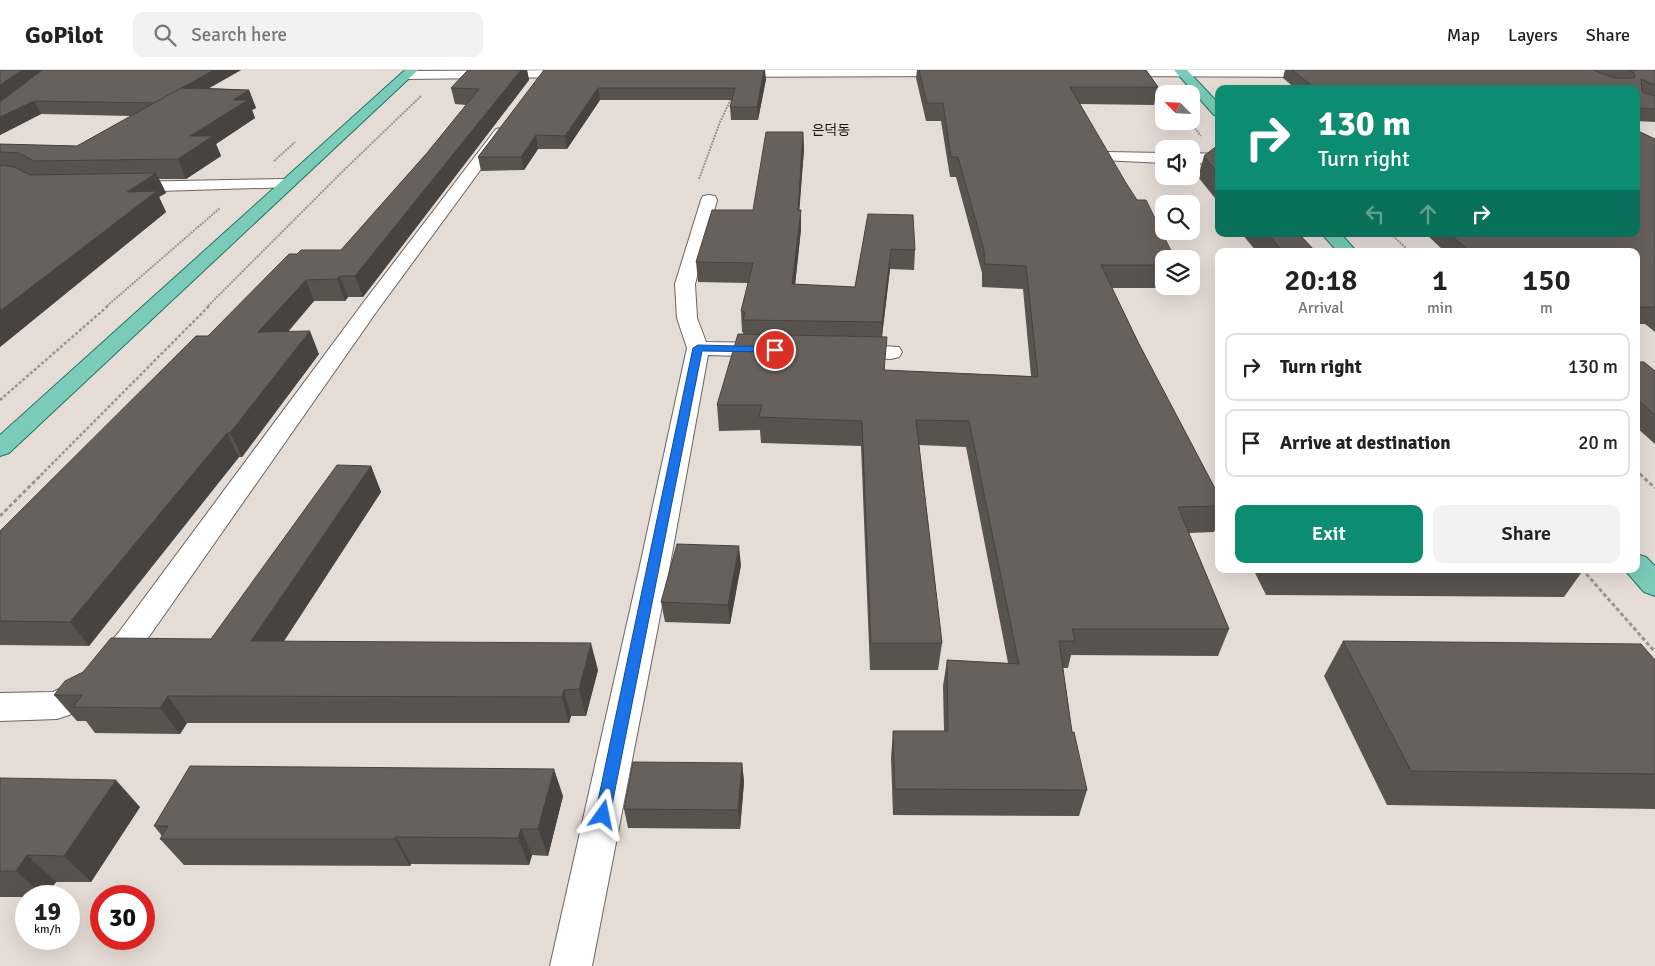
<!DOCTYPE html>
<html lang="en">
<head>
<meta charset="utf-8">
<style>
	:root { --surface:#fff; --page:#f2f2f2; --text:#222; --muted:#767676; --line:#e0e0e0; --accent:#0c8c71 }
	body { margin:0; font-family:Signika,"Noto Sans KR",sans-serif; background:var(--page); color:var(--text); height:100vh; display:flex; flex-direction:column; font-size:19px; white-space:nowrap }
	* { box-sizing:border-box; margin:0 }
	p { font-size:16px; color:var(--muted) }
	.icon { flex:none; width:28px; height:28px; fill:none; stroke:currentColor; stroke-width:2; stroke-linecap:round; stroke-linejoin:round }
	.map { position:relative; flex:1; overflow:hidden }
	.panel { position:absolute; left:1215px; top:178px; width:425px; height:325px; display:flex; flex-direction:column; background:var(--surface); border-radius:10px; box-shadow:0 5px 20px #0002 }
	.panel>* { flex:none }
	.hud { position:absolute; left:1215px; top:15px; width:425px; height:152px; border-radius:10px; box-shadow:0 5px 20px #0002; background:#0c8c71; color:#fff; overflow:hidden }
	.needle { width:32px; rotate:294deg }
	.tools { position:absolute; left:1155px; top:15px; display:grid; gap:10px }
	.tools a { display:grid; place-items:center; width:45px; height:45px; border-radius:10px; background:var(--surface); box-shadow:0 5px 20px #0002; font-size:25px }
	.speed { position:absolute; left:15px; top:815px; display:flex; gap:10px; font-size:25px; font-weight:700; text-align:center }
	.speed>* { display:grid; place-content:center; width:65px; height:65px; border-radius:50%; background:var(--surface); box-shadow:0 5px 20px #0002; line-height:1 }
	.speed small { font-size:12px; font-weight:400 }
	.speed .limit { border:8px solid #d22; background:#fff; color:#111 }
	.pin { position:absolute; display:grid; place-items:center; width:42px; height:42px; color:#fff; margin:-21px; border:2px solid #fff; border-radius:50%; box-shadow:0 1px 5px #0007 }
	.me { position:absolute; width:55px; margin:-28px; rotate:12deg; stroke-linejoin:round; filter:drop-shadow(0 0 4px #0008) }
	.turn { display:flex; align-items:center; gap:18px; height:105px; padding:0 20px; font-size:22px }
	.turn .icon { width:65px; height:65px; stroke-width:2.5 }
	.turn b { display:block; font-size:35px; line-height:42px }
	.lanes { display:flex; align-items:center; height:48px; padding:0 20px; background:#0003; justify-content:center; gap:25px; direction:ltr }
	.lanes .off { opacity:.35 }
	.eta { display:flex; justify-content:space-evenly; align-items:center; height:85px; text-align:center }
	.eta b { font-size:30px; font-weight:600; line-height:35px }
	.primary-button { display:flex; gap:10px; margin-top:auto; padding:10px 20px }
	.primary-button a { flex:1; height:58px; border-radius:10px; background:var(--accent); color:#fff; font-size:20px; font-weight:600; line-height:58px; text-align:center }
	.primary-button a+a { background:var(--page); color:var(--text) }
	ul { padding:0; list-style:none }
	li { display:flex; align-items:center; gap:15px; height:68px; margin:0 10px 8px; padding:0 10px; border:2px solid var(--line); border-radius:10px }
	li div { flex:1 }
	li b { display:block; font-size:19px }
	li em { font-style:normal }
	header { display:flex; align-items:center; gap:30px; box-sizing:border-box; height:70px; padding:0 25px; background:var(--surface); border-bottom:1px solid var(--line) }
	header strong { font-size:24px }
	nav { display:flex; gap:28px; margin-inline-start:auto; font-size:18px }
	.search { width:350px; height:45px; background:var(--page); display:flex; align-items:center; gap:12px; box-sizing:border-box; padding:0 18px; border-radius:10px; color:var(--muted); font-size:19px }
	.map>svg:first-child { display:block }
</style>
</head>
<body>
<header>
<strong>GoPilot</strong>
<div class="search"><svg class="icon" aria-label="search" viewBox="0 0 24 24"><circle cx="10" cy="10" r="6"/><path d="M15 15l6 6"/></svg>Search here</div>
<nav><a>Map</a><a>Layers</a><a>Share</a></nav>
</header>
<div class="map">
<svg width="1655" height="896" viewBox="0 0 1655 896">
	<rect width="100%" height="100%" fill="#e6dcd6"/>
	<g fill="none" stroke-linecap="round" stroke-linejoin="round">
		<g stroke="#6d645f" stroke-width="2">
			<g id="minor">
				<polygon points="577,0 583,4 581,7 406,9 400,5 406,1"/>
				<polygon points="727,0 959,0 960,2 954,6 723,7 721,4 723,1"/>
				<polygon points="1105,0 1325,0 1328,3 1322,7 1110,6 1106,5 1104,2"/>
				<polygon points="501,58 506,59 508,62 506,65 377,241 141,578 103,627 69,645 57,649 0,651 0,623 53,622 79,609 119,562 363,233 496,59"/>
				<polygon points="1106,82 1164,83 1164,93 1101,90 1098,87 1101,84"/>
				<polygon points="1191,83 1219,84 1219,94 1191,93"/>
				<polygon points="287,109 293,111 295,114 293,117 126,122 120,120 118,117 120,114 126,112"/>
				<polygon points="709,125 715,126 717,130 695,214 697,248 706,272 771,273 779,275 782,280 779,285 771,287 708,285 669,500 592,896 550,896 639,500 687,278 677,248 675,214 701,130 703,126"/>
				<polygon points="849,274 899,277 902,282 899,287 891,289 841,286 838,281 841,276"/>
			</g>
		</g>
		<g stroke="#1e7560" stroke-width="2">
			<g id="major">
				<polygon points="405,0 418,0 9,383 0,386 0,365"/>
				<polygon points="1174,0 1187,0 1219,34 1219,46 1214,45"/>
				<polygon points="1322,164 1341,164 1356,181 1337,181"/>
				<polygon points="1636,484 1646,487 1655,496 1655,526 1644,522 1624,499 1636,499"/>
			</g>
		</g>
		<g stroke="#9c9490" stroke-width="2" stroke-dasharray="2 1" stroke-linecap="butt">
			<polyline points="1189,51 1201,66"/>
			<polyline points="274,91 295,72"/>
			<polyline points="699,109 720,52 732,27"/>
			<polyline points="1391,164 1409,181"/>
			<polyline points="107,236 220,138"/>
			<polyline points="208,236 344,100 421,26"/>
		</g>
		<g stroke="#9c9490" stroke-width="2.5" stroke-dasharray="3 2" stroke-linecap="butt">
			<polyline points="0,330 109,235"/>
			<polyline points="1636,400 1641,405"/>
			<polyline points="41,405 210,235"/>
		</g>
		<g stroke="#9c9490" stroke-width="3" stroke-dasharray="4 2.5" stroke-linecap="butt">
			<polyline points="1640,404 1655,418"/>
			<polyline points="0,446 42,404"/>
			<polyline points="1582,499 1655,582"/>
		</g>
		<use href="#minor" fill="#fff" fill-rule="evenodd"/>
		<use href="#major" fill="#7acbb9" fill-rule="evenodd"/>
	</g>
	<g fill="#59534e">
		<polygon points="0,0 241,0 209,18 249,20 256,38 252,40 255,48 216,74 221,86 186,109 159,109 166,123 159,127 166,142 0,277 0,74 77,76 131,46 41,44 0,65"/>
		<polygon points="468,0 527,0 529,10 363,227 348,227 345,231 314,231 288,262 319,284 242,387 239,387 89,576 0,575 0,461 208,266 297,184 341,180 427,83 466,35 455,34 451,18"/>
		<polygon points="544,0 766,9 758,50 731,50 730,37 732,30 600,30 567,79 538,79 524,100 481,101 478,87"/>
		<polygon points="917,0 1146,0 1158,17 1154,35 1080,34 1164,189 1164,216 1172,216 1172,218 1112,218 1139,274 1219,426 1219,450 1214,462 1189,463 1229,559 1218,586 1071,585 1068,598 1063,598 1072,662 1087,720 1079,746 893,745 891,688 893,661 944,661 943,616 947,590 1008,593 966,377 919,375 942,573 938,600 870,600 861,376 761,373 760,360 719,361 717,335 743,264 743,262 742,262 741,241 748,213 698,212 696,192 753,140 803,62 804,79 799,140 801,140 801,159 795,214 855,217 868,144 915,180 914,200 890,199 882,267 885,300 1031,306 1023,219 982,217 982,203 956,107 950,107 941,51 926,51 916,8"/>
		<polygon points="1285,0 1655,0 1655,52 1636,51 1636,19 1296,19 1283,8"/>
		<polygon points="1655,69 1655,262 1645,254 1636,254 1636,181 1444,181 1426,164 1636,164"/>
		<polygon points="1219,75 1219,133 1198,107 1204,86"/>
		<polygon points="1242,164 1299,164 1315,181 1256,181"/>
		<polygon points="1636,291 1655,301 1655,374 1636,357"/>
		<polygon points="371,396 381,422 284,571 598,600 586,646 571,646 569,653 187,653 180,664 95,663 86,651 77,651 54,625 211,569"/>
		<polygon points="741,495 730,554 665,552 661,532"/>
		<polygon points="1253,499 1584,499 1564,527 1266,525"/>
		<polygon points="1343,571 1655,590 1655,739 1387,735 1324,606"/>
		<polygon points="742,693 744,712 740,759 628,758 624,739"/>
		<polygon points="0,708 140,737 91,812 56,812 46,826 26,826 26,827 0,827"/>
		<polygon points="563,726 548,786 532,785 529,795 411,794 410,796 184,795 160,769 162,766 154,756"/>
	</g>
	<g fill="#494340">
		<polygon points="22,0 45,0 0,33 0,15"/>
		<polygon points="214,0 241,0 160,46 155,33"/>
		<polygon points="521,0 527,0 529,10 363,227 355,206"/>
		<polygon points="764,0 765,0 766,9 758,50 757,37"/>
		<polygon points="598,18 600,30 567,79 565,66"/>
		<polygon points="249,20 256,38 252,40 255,48 216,74 221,86 186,109 178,89 190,66 233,30"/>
		<polygon points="34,31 41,44 0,65 0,47"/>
		<polygon points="803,62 804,79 798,159 798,140"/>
		<polygon points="536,65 538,79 524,100 521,87"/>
		<polygon points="156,103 166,123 159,127 166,142 0,277 0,241 127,122"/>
		<polygon points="801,140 801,159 793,235 792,214"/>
		<polygon points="891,179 890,199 881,273 882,252"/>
		<polygon points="340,206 348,227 345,231 337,209"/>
		<polygon points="306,210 314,231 268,284 258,262"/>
		<polygon points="310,261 319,284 242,387 230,363"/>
		<polygon points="227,363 239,387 89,576 70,552"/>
		<polygon points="371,396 381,422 267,597 251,571"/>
		<polygon points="739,476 741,495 730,554 728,535"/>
		<polygon points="591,573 598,600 586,646 579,619"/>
		<polygon points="564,620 571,646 569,653 562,627"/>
		<polygon points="168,626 187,653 180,664 160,638"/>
		<polygon points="742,693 744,712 740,759 738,740"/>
		<polygon points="554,699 563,726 548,786 538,759"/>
		<polygon points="116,710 140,737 91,812 64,786"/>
		<polygon points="521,759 532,785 529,795 518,768"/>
		<polygon points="396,767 411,794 410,796 395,769"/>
		<polygon points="27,785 56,812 46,826 44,826 16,801"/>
	</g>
	<g fill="#68605b" stroke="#494340">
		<polygon points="0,0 22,0 0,15"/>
		<polygon points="42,0 214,0 154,33 34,31 0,47 0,32"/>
		<polygon points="468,0 521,0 355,206 340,206 337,209 306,210 258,262 310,261 230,363 227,363 70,552 0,551 0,461 196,266 208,266 289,184 297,184 301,180 341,180 427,83 479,19 451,18"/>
		<polygon points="544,0 764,0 757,37 730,37 735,18 598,18 565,66 536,65 521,87 478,87"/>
		<polygon points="919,0 1146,0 1158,17 1070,17 1126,113 1137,130 1146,130 1175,189 1164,189 1164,195 1101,195 1139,274 1219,426 1219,436 1178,437 1229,559 1072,559 1075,571 1059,571 1072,662 1074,662 1087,720 895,719 893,661 948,661 947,590 1019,594 969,351 916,350 942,573 871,573 862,351 759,347 762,335 717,335 738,264 887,267 884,300 1038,307 1026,196 985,194 984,180 958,87 951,87 943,33 927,33"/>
		<polygon points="1292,0 1593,0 1615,8 1634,8 1635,6 1633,2 1628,0 1655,0 1655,15 1641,9 1642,22 1655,26 1655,39 1636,38 1636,19 1316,19"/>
		<polygon points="181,18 249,20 233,30 248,30 190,66 213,66 178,89 34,91 19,83 0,82 0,74 77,76"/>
		<polygon points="1636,60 1655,69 1655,237 1636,237 1636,181 1469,181 1450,164 1636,164"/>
		<polygon points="766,62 803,62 798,140 801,140 792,214 855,217 868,144 913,145 915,180 891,179 882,252 743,250 745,242 741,241 753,193 696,192 712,140 753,140"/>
		<polygon points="1218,75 1219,75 1219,105 1204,86"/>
		<polygon points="0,95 14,97 30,105 156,103 127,122 157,121 0,241"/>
		<polygon points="1268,164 1299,164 1315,181 1282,181"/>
		<polygon points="1636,291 1637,292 1644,292 1655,301 1655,345 1636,328"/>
		<polygon points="337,395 371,396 251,571 591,573 579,619 564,620 562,627 168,626 160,638 73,637 82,625 54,625 65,611 83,602 111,568 211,569"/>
		<polygon points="677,474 739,476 728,535 661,532"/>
		<polygon points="1343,571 1641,574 1655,590 1655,704 1411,701"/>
		<polygon points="633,692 742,693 738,740 624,739"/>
		<polygon points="190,696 554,699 538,759 521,759 518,768 396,767 395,769 160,769 168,756 154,756"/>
		<polygon points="0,708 116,710 64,786 27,785 16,801 0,801"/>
	</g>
	<polygon fill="#1a73e8" stroke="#114b97" points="698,275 775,277 780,280 775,282 702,281 610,745 608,750 603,752 597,750 595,745 693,278"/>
	<g text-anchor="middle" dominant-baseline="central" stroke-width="5" stroke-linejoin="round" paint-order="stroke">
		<g font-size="14" fill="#181513" stroke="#e6dcd6">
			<text x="831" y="60">은덕동</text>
		</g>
	</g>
</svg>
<div class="tools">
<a><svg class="needle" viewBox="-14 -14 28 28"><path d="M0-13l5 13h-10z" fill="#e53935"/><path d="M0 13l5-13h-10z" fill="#767676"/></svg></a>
<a><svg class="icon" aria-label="sound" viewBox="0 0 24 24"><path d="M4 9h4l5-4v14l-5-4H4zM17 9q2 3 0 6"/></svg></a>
<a><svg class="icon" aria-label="search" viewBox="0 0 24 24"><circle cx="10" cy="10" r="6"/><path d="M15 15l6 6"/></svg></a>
<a><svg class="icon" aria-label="layers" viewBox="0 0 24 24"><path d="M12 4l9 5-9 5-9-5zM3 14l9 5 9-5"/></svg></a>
</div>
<div class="speed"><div>19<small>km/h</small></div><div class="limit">30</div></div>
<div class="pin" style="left:775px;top:280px;background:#d93025"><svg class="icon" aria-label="arrive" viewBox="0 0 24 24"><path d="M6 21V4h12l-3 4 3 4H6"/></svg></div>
<svg class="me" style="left:603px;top:745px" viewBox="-20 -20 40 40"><path d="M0-17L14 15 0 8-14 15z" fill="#1a73e8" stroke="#fff" stroke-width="4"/></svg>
<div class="hud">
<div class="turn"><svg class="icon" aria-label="right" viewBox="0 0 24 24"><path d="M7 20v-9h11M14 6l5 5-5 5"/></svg><div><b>130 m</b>Turn right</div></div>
<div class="lanes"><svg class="icon off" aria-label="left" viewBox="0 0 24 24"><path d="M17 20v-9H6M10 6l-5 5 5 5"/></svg><svg class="icon off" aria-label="ahead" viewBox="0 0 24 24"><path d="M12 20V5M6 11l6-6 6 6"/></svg><svg class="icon" aria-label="right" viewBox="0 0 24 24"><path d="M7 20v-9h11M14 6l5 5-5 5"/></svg></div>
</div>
<section class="panel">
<div class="eta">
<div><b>20:18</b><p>Arrival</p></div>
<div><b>1</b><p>min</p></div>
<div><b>150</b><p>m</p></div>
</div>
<ul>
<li><svg class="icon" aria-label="right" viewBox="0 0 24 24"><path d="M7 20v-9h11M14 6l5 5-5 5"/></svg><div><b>Turn right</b></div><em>130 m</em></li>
<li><svg class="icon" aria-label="arrive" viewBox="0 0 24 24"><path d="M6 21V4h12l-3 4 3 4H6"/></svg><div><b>Arrive at destination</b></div><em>20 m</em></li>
</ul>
<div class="primary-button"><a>Exit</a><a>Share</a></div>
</section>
</div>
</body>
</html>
